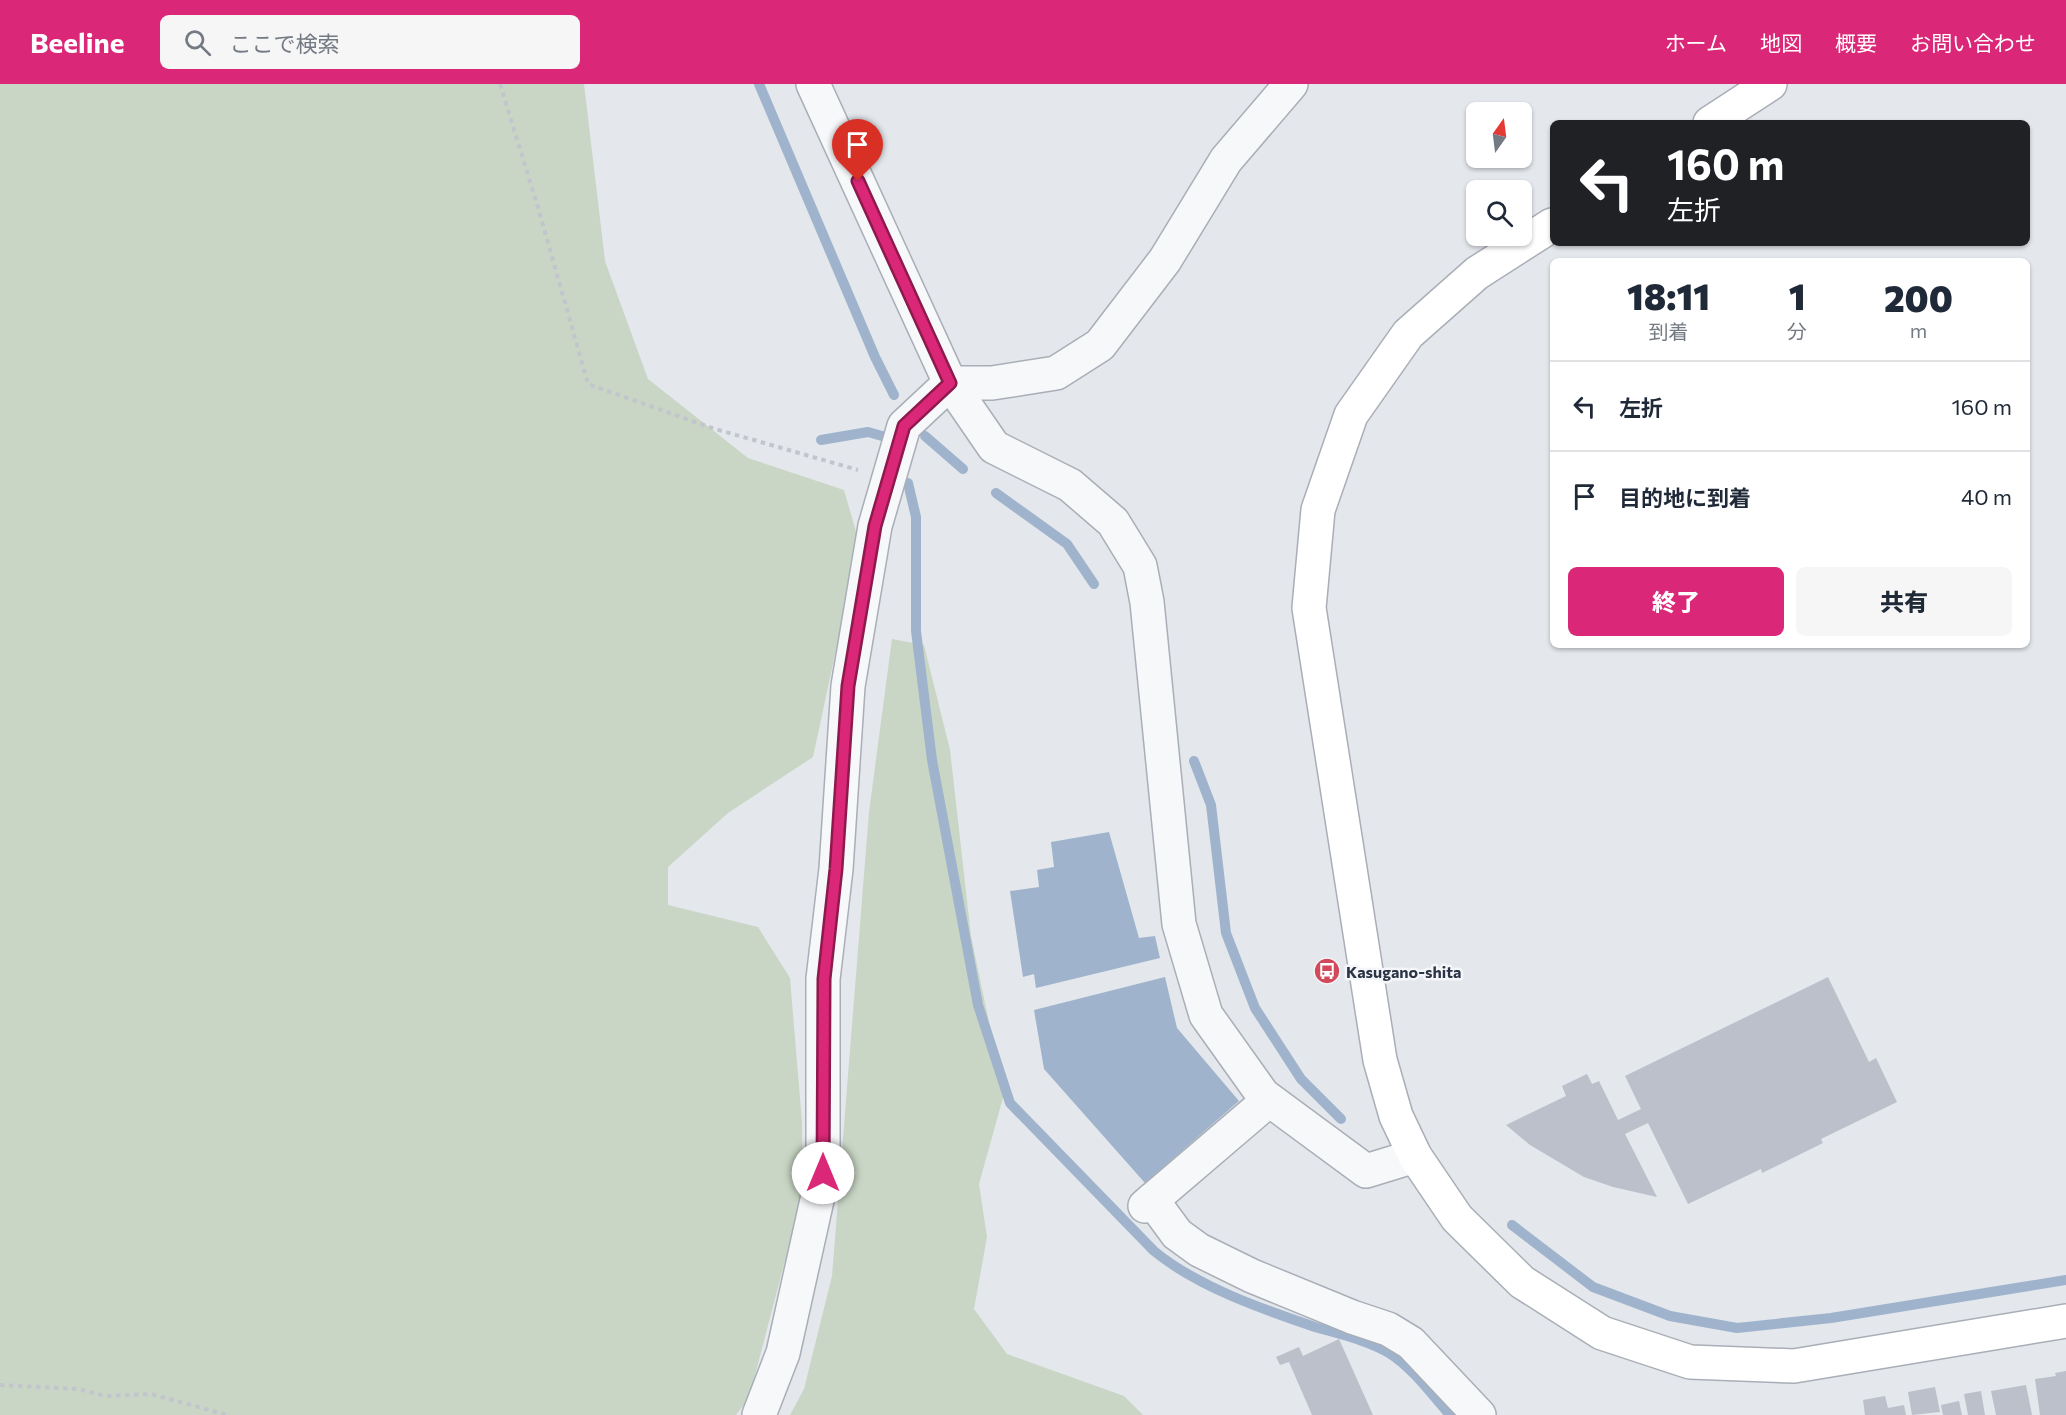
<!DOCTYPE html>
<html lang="ja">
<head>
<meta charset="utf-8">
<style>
	:root { --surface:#fff; --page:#f6f6f7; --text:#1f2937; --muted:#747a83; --line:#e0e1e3; --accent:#db2777 }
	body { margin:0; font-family:Commissioner,"Noto Sans JP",sans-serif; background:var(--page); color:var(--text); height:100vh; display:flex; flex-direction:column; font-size:22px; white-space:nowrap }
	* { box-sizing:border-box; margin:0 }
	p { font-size:20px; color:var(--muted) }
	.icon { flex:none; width:33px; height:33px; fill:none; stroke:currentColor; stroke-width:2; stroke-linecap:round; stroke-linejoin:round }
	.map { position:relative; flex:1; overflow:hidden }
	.side { position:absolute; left:1550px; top:174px; width:480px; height:390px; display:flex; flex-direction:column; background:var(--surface); border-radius:9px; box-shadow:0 2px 4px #0004 }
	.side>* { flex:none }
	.banner { position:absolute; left:1550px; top:36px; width:480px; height:126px; border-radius:9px; box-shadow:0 2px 4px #0004; background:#202124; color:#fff; overflow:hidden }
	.needle { width:39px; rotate:14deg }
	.controls { position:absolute; left:1466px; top:18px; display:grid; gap:12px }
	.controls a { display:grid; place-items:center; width:66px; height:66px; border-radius:9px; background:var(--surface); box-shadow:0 2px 4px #0004; font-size:30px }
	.pin { position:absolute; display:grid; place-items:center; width:51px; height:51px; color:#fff; margin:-62px -26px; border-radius:50% 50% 50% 0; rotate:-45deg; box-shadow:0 0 6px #0007 }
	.pin .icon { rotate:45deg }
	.me { position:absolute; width:66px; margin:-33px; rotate:0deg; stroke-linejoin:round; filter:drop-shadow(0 0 4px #0008) }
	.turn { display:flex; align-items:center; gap:21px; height:126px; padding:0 18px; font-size:27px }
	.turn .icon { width:78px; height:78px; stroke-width:2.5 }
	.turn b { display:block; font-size:42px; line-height:51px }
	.eta { display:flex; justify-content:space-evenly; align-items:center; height:102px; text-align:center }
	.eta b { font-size:36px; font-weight:800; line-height:42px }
	.cta { display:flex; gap:12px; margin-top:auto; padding:12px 18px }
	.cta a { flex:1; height:69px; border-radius:9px; background:var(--accent); color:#fff; font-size:24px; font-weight:800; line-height:69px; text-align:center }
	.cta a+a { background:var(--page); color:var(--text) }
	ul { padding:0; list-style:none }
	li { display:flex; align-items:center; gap:18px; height:90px; padding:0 18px; border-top:2px solid var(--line) }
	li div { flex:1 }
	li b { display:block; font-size:22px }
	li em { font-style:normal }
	header { display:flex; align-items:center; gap:36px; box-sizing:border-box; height:84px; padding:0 30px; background:var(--accent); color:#fff }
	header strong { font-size:28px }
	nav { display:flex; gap:33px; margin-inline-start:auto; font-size:21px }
	.search { width:420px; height:54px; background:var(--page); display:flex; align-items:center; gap:15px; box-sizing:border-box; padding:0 21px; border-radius:9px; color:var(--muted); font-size:22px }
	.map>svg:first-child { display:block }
</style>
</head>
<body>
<header>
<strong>Beeline</strong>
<div class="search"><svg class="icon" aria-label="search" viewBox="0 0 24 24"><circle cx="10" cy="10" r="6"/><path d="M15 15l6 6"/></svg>ここで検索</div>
<nav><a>ホーム</a><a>地図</a><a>概要</a><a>お問い合わせ</a></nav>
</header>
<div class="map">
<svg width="2066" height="1331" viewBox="0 0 2066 1331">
	<rect width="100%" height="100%" fill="#e4e7ec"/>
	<g fill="#c9d6c5">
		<polygon points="0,0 584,0 605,177 648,295 748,374 844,406 859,458 813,673 728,729 668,783 668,821 758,843 790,894 802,1038 803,1108 749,1314 736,1331 0,1331"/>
		<polygon points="892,555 924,561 950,666 971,852 1004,1010 979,1100 987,1153 974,1225 1007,1270 1124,1312 1143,1331 790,1331 804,1305 832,1192 869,728"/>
	</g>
	<g fill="#9fb4cc">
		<polygon points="1109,748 1139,854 1155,852 1160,874 1036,904 1034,890 1023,893 1010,807 1039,803 1037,786 1054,783 1051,758"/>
		<polygon points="1165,893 1177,944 1239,1017 1145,1099 1044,985 1034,926"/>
	</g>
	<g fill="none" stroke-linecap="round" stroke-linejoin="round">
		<g stroke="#9fb4cc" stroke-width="10">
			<polyline points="759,0 875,273 894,311"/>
			<polyline points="925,352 963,385"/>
			<polyline points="821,356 868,348 882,352"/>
			<path d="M908,399l8,34v114l16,129 46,245 32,98 144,148c44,36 108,58 161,76 24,7 52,13 74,26 24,15 43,42 61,62"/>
			<polyline points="996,409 1067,460 1094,500"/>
			<polyline points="1194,677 1211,721 1226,849 1255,924 1301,995 1341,1035"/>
			<polyline points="1512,1141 1593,1203 1670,1232 1737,1244 1831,1234 2066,1196"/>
		</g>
	</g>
	<g fill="#bbc0ca">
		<polygon points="1828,893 1869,978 1876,974 1897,1018 1821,1055 1823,1059 1762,1089 1761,1085 1688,1120 1648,1039 1625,1050 1657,1113 1613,1103 1584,1093 1530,1061 1506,1041 1566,1012 1562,1002 1587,990 1592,1000 1599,997 1618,1036 1641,1025 1625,992"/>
		<polygon points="1339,1255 1373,1331 1312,1331 1289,1278 1280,1281 1276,1273 1299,1263 1303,1272"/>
		<polygon points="2066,1287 2066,1331 2040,1331 2035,1295 2056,1292 2055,1289"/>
		<polygon points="2026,1301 2032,1331 1996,1331 1991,1307"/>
		<polygon points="1935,1303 1940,1328 1912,1331 1908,1308"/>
		<polygon points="1981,1307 1985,1331 1968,1331 1964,1310"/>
		<polygon points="1885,1312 1888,1324 1904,1321 1906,1331 1865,1331 1863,1316"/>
		<polygon points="1959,1317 1962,1331 1943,1331 1941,1321"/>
	</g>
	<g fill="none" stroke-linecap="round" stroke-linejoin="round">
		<g stroke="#a9aeb7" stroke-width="36">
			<g id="street">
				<polyline points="1291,0 1226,76 1165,176 1100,261 1056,289 992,299 950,299 994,363 1070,401 1113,438 1140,482 1147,518 1179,840 1206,931 1263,1011 1366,1087 1415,1072"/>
				<polyline points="1152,1116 1177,1150 1199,1166 1252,1192 1352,1233 1388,1245 1411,1259 1479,1331"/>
				<polyline points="1145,1122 1269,1016"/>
				<polyline points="759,1331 783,1269 823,1089 823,895 836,785 848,602 875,442 904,342 950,299 813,0"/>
			</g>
		</g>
		<g stroke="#a9aeb7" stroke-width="36">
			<g id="secondary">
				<polyline points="1710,39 1770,0"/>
				<polyline points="1552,141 1477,189 1408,250 1351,331 1318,426 1309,524 1380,976 1396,1032 1415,1072 1457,1134 1522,1198 1602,1249 1690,1278 1794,1282 2066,1237"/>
			</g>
		</g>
		<g stroke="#c2c5cb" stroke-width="4" stroke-dasharray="4.5 4.5" stroke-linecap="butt">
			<polyline points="500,0 539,127 588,300 712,344 858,386"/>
			<polyline points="0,1301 78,1305 105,1312 151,1310 227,1331"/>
		</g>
		<use href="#street" stroke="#f7f8fa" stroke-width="33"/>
		<use href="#secondary" stroke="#fff" stroke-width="33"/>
	</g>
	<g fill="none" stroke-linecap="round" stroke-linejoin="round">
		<g stroke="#8e194d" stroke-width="15">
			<polyline id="route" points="823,1089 824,895 836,785 848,602 875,442 904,342 950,299 858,97"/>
		</g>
		<use href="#route" stroke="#db2777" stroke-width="10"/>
	</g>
	<defs>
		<g id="bus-disc" transform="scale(1.35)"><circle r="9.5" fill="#d1495b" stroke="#f4f6f9"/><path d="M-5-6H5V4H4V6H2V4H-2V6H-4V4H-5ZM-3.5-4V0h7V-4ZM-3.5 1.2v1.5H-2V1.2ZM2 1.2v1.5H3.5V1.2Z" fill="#fff"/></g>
	</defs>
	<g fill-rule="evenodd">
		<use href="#bus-disc" x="1327" y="887"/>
	</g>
	<g text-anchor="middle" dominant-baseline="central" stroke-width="5" stroke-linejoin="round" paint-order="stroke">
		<g font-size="16" font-weight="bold" fill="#2b3445" stroke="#f4f6f9" text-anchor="start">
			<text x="1346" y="887">Kasugano-shita</text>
		</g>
	</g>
</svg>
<div class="controls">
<a><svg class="needle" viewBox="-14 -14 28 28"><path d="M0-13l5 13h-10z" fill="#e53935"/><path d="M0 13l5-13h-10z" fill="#747a83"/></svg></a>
<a><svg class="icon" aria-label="search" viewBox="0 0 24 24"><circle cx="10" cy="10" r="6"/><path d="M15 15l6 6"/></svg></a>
</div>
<div class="pin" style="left:858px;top:97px;background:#d93025"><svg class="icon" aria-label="arrive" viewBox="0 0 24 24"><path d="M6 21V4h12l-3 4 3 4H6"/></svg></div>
<svg class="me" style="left:823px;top:1089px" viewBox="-20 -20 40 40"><circle r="19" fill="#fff"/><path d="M0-13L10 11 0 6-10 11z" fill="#db2777"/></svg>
<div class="banner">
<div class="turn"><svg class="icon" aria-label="left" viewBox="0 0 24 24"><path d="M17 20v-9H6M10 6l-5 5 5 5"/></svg><div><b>160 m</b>左折</div></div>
</div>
<section class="side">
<div class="eta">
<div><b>18:11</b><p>到着</p></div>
<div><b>1</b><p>分</p></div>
<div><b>200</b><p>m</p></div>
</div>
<ul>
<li><svg class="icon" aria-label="left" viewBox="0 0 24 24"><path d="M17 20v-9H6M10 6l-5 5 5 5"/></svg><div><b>左折</b></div><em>160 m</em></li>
<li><svg class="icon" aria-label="arrive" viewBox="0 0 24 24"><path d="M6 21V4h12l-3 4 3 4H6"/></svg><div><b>目的地に到着</b></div><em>40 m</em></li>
</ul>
<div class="cta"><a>終了</a><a>共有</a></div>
</section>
</div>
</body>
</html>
